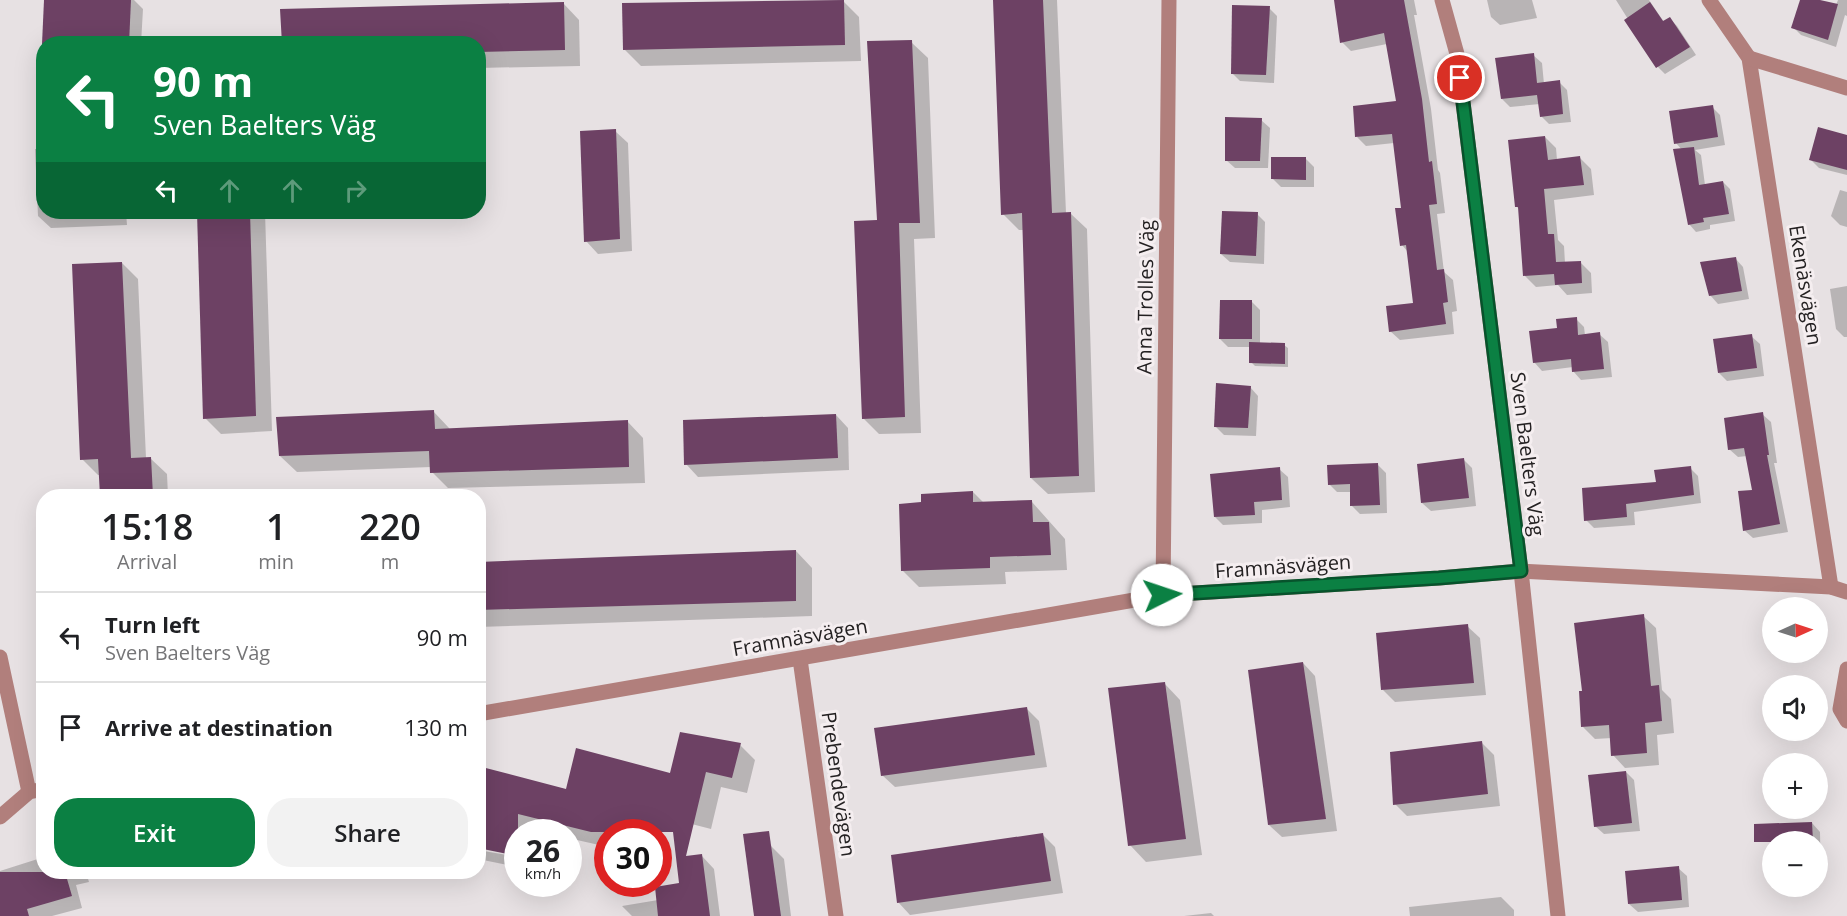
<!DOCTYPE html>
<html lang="en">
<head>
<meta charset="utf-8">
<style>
	:root { --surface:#fff; --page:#f2f2f2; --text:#202124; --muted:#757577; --line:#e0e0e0; --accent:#0b8043 }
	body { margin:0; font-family:"Open Sans",sans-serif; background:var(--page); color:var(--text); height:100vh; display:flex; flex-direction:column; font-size:22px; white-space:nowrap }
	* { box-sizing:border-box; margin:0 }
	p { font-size:20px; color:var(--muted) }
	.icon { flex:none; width:33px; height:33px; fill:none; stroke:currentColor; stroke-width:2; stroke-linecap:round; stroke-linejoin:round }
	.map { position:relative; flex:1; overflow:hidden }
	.side { position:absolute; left:36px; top:489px; width:450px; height:390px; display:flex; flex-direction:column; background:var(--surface); border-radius:24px; box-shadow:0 6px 24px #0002 }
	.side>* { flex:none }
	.banner { position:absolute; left:36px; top:36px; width:450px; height:183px; border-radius:24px; box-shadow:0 6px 24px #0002; background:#0b8043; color:#fff; overflow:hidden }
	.needle { width:39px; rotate:87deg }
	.controls { position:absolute; left:1762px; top:597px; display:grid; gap:12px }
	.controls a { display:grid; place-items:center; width:66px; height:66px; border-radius:50%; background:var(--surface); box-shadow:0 6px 24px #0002; font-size:30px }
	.speed { position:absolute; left:504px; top:819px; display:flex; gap:12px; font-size:30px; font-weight:700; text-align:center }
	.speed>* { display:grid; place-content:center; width:78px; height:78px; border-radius:50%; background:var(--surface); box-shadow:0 6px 24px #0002; line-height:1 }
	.speed small { font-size:15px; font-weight:400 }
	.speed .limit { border:9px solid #d22; background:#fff; color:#111 }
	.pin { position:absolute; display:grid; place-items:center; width:51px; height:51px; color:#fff; margin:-26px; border:3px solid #fff; border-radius:50%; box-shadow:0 2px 6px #0007 }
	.me { position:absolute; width:66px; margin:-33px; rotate:86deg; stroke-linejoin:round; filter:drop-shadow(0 0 4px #0008) }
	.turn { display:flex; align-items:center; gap:21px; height:126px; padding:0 18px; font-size:27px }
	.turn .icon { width:78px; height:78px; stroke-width:2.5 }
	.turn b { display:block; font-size:42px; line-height:51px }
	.lanes { display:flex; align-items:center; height:57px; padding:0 18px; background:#0003; justify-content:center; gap:30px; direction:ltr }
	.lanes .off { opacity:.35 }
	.eta { display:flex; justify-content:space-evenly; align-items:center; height:102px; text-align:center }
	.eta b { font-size:36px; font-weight:600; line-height:42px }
	.primary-button { display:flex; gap:12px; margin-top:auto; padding:12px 18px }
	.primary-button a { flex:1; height:69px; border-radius:24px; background:var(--accent); color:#fff; font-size:24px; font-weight:600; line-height:69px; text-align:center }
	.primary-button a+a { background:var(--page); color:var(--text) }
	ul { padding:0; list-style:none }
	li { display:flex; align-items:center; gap:18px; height:90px; padding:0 18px; border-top:2px solid var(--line) }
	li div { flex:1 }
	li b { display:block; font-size:22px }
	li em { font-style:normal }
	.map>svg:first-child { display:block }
</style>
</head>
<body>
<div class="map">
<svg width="1847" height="916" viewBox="0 0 1847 916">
	<rect width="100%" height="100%" fill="#e7e1e3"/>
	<g fill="#0003">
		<polygon points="46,0 134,0 143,9 141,44 44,44 44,69 42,68"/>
		<polygon points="995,0 1057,0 1066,213 1070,213 1087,229 1095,492 1048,494 1031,478 1024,230 1019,230 1003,214"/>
		<polygon points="1335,0 1414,0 1417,15 1414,15 1431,109 1438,170 1440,173 1445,213 1437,214 1444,272 1453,280 1457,311 1452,312 1454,334 1400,340 1390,331 1415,304 1408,252 1402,245 1403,209 1394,143 1366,146 1357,137 1398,103 1387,44 1351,51 1342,42"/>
		<polygon points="1487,0 1532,0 1537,18 1500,25 1491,17"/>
		<polygon points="1616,0 1649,0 1664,22 1670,19 1677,26 1696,55 1665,74 1658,67"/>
		<polygon points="1801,0 1813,0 1836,5 1838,0 1847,0 1847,16 1845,15 1836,47 1801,35 1793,27"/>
		<polygon points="843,1 859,17 861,61 641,66 625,50"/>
		<polygon points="563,3 579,20 580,66 478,68 478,44"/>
		<polygon points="1269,8 1277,16 1274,83 1240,81 1232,73"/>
		<polygon points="911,42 928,58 935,238 914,239 921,433 879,434 863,418 878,221"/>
		<polygon points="1533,55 1542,63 1544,84 1559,82 1567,90 1571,122 1549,124 1541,116 1540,104 1510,107 1502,99"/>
		<polygon points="1712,107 1720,115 1725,145 1695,150 1701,155 1705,185 1723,182 1730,189 1735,221 1710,225 1710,229 1696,232 1689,224 1682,150 1676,143"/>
		<polygon points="1261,120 1270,128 1268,168 1235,168 1226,160"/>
		<polygon points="615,131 628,143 632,251 598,254 586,241"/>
		<polygon points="1545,137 1556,148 1557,160 1580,158 1591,169 1594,195 1554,200 1558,240 1564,246 1565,263 1580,262 1591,273 1592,293 1567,295 1558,285 1536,287 1525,276 1520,210 1517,207"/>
		<polygon points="1847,137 1847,175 1819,168 1811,160"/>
		<polygon points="35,149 44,149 44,212 126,212 127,225 51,228 38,216"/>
		<polygon points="1306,159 1314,167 1314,187 1281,187 1273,179"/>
		<polygon points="1840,190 1847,192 1847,227 1840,225 1831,216"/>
		<polygon points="199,212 265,212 272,431 221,434 205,418"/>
		<polygon points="1257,214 1265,222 1264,264 1230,262 1221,254"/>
		<polygon points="1735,258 1743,267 1749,299 1718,304 1710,295"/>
		<polygon points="122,263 138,279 146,458 150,458 167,474 168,496 101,496 100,475 98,475 82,459"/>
		<polygon points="1847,286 1847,337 1844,337 1836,329 1830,289"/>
		<polygon points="1252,302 1260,310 1260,344 1284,345 1288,348 1288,367 1255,366 1251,362 1251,347 1228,347 1220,339"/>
		<polygon points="1576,319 1584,327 1585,335 1599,334 1608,342 1612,377 1581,380 1573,371 1573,367 1542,371 1534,362 1559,330"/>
		<polygon points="1751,336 1760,344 1764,376 1727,381 1719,373"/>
		<polygon points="1250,387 1258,396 1256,436 1224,435 1216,427"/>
		<polygon points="433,411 449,428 450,430 627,421 643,438 645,483 448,488 432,472 431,467 297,472 280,456"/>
		<polygon points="1762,414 1771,422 1777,463 1774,463 1788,532 1753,538 1744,530 1753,491 1747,456 1738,457 1729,449"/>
		<polygon points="836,415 848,428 849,470 698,477 686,464"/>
		<polygon points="1463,459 1472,468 1476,506 1431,511 1422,503"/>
		<polygon points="1377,464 1386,473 1387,513 1360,514 1352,506 1351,492 1337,492 1329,484"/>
		<polygon points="1690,468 1698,476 1701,503 1634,512 1635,525 1594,528 1586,520"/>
		<polygon points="1279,469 1288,477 1290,507 1262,510 1262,523 1223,525 1215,517"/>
		<polygon points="973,492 984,503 1032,502 1065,539 1067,570 1005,572 1006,584 919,587 903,571 923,503"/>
		<polygon points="796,551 812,568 812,616 478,627 478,564"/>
		<polygon points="1643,616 1656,628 1662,690 1671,699 1674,733 1657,735 1659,765 1625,768 1613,755 1612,738 1595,739 1583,727"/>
		<polygon points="1467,626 1480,638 1486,695 1395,702 1383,690"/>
		<polygon points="1303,663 1315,676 1337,831 1282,837 1269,825"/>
		<polygon points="1164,683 1180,700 1202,855 1146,862 1130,845"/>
		<polygon points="1026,708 1039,721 1047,767 895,787 882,775"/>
		<polygon points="1482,743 1494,755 1500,806 1407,816 1395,804"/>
		<polygon points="740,745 755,760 747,793 721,787 711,829 649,813 643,832 608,832 608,847 568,838 568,832 518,832 478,767 567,791 671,775"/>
		<polygon points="1626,772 1634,780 1640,831 1604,834 1595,826"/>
		<polygon points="1812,823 1820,832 1821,884 1818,884 1818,842 1773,842 1773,857 1771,825"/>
		<polygon points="1042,834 1055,847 1063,893 910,915 898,902"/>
		<polygon points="770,845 784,859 791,916 755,916"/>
		<polygon points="478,850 518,857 518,867 478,859"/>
		<polygon points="701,855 714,869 720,916 632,916 622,906 658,900 681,884"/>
		<polygon points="44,857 44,872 86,872 89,882 76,885 82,908 52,916 0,916 0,871"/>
		<polygon points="1678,868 1687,876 1689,907 1638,912 1629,904"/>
		<polygon points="365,872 403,872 404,873 370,877"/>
		<polygon points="1501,897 1514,910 1514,916 1410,916 1409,907"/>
		<polygon points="1211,913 1214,916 1184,916"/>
	</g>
	<g fill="#6d4164">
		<polygon points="44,0 131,0 129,44 42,44"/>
		<polygon points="844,0 845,45 623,50 622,3"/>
		<polygon points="993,0 1043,0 1052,213 1071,212 1079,476 1030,478 1022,213 1001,215"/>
		<polygon points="1334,0 1404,0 1422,99 1429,162 1432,161 1437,204 1429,205 1437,270 1444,269 1448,302 1443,303 1446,324 1389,332 1386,306 1413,303 1406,245 1400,246 1395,208 1401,208 1392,134 1355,137 1353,106 1396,101 1384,33 1340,43"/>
		<polygon points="1800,0 1820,0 1838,4 1828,40 1791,28"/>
		<polygon points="564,2 565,50 478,52 478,44 282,44 280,9"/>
		<polygon points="1650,2 1663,21 1670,17 1690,47 1656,68 1624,20"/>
		<polygon points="1232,5 1270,6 1266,75 1231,74"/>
		<polygon points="912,40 920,223 899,223 905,417 862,419 854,221 877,220 867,41"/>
		<polygon points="1534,53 1537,83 1560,80 1563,114 1540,117 1537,95 1501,99 1495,58"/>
		<polygon points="1713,105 1718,137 1674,144 1669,111"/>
		<polygon points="1225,117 1262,118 1260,161 1225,161"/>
		<polygon points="1818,127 1847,135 1847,170 1809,160"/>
		<polygon points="616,129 620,239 584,242 580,131"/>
		<polygon points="1545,136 1548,160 1580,156 1584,185 1544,189 1548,234 1554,234 1556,262 1581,261 1582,283 1555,285 1554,274 1523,276 1518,207 1515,207 1508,140"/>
		<polygon points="1694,147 1699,185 1723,181 1729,214 1703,218 1704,222 1688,225 1673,149"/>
		<polygon points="1271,157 1306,157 1306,180 1271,179"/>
		<polygon points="1222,211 1258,212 1256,256 1220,254"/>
		<polygon points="197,212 250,212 256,416 203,419"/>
		<polygon points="1736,257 1742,291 1709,296 1700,262"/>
		<polygon points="122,262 131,458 151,457 153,496 100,496 98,459 80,460 72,264"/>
		<polygon points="1220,300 1252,300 1252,339 1219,339"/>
		<polygon points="1577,317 1578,335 1600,332 1604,369 1572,372 1571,359 1533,363 1529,331 1557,328 1556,319"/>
		<polygon points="1752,334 1757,368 1718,373 1713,339"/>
		<polygon points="1249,342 1285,343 1285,364 1249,363"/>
		<polygon points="1216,383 1251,386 1248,428 1214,427"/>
		<polygon points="434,410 435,429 628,420 629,467 430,473 429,451 279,456 276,417"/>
		<polygon points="1763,412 1769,455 1767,455 1780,524 1743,531 1738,491 1752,490 1744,448 1728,450 1724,418"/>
		<polygon points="836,414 838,458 684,465 683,420"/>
		<polygon points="1464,458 1469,498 1421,503 1417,464"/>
		<polygon points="1378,463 1380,505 1350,506 1350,484 1328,485 1327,465"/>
		<polygon points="1691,466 1694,495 1626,504 1627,517 1584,521 1582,488 1656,482 1654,470"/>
		<polygon points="1280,467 1282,500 1254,502 1255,515 1214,517 1210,474"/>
		<polygon points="973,491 973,502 1032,500 1033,522 1049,522 1051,555 990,557 990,568 901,571 899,504 921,502 921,494"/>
		<polygon points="796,550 796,601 478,610 478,562"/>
		<polygon points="1644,614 1651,686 1659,685 1662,721 1645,723 1647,753 1611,756 1609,725 1581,727 1579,691 1582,691 1574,623"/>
		<polygon points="1468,624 1474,683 1381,690 1376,633"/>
		<polygon points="1303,662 1326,819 1268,825 1248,670"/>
		<polygon points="1165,682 1186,839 1128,846 1108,688"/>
		<polygon points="1027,707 1035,755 881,776 874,728"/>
		<polygon points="680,732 741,743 732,778 706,772 686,856 702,854 710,916 658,916 655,887 679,883 673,832 591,832 518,814 518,856 478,848 478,766 566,789 576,748 670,773"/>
		<polygon points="1482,741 1488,794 1393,805 1390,752"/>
		<polygon points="1626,771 1632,823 1594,827 1588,775"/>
		<polygon points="1812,822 1813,842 1754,842 1754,824"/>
		<polygon points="769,831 781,916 754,916 743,834"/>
		<polygon points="1043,833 1051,881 897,903 891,855"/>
		<polygon points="1679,866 1682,900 1628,904 1625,871"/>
		<polygon points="0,872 65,872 72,896 27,909 29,916 0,916"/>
	</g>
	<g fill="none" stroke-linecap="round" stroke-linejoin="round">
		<g stroke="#b17f7c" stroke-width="15">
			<polyline points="1442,0 1457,54 1521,571 1558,916"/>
			<polyline points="1709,0 1749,58 1831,587"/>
			<polyline points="1749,58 1847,88"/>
			<polyline points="1163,595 1169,0"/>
			<polyline points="0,657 29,792"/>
			<polyline points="800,659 836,916"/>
			<polyline points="1847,669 1840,709 1847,721"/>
			<polyline points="478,714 1163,595 1439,578 1521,571 1831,587 1847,592"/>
			<polyline points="0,817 29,792 44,789"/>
		</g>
	</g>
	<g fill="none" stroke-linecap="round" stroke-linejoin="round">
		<g stroke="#07532c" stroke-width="15">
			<polyline id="route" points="1162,595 1439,578 1521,571 1460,78"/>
		</g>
		<use href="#route" stroke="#0b8043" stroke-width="10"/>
	</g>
	<g text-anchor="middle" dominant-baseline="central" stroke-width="6" stroke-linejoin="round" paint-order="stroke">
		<g font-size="20" fill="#242122" stroke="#f5eef0">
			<text transform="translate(1806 285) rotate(81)">Ekenäsvägen</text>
			<text transform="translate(1145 297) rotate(-89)">Anna Trolles Väg</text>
			<text transform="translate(1528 454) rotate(83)">Sven Baelters Väg</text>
			<text transform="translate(1283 566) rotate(-4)">Framnäsvägen</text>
			<text transform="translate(800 637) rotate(-10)">Framnäsvägen</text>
			<text transform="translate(839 784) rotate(82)">Prebendevägen</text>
		</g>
	</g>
</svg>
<div class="controls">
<a><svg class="needle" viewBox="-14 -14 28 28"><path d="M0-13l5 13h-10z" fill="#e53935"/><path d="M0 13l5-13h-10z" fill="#757577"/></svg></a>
<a><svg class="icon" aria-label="sound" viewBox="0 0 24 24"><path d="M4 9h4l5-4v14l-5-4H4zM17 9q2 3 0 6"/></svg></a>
<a>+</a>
<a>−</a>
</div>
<div class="speed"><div>26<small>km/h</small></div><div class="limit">30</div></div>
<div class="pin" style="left:1460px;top:78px;background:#d93025"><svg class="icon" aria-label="arrive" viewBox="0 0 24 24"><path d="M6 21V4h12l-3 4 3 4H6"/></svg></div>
<svg class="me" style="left:1162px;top:595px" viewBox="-20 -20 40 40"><circle r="19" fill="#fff"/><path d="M0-13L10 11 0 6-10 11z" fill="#0b8043"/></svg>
<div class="banner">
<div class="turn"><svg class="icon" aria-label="left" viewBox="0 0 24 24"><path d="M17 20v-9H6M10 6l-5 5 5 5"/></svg><div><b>90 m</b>Sven Baelters Väg</div></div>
<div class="lanes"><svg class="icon" aria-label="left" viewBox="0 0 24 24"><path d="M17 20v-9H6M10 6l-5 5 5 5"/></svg><svg class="icon off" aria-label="ahead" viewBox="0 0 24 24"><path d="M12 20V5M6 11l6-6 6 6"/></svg><svg class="icon off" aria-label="ahead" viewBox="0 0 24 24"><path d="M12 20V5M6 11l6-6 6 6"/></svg><svg class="icon off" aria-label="right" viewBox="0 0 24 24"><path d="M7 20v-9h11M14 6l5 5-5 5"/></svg></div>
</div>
<section class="side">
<div class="eta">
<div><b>15:18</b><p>Arrival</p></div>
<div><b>1</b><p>min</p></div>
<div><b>220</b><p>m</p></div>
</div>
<ul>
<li><svg class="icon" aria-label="left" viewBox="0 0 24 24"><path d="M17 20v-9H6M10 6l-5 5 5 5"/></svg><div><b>Turn left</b><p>Sven Baelters Väg</p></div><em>90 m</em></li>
<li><svg class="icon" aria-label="arrive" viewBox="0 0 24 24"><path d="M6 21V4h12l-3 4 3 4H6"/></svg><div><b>Arrive at destination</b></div><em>130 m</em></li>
</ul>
<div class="primary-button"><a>Exit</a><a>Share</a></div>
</section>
</div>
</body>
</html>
